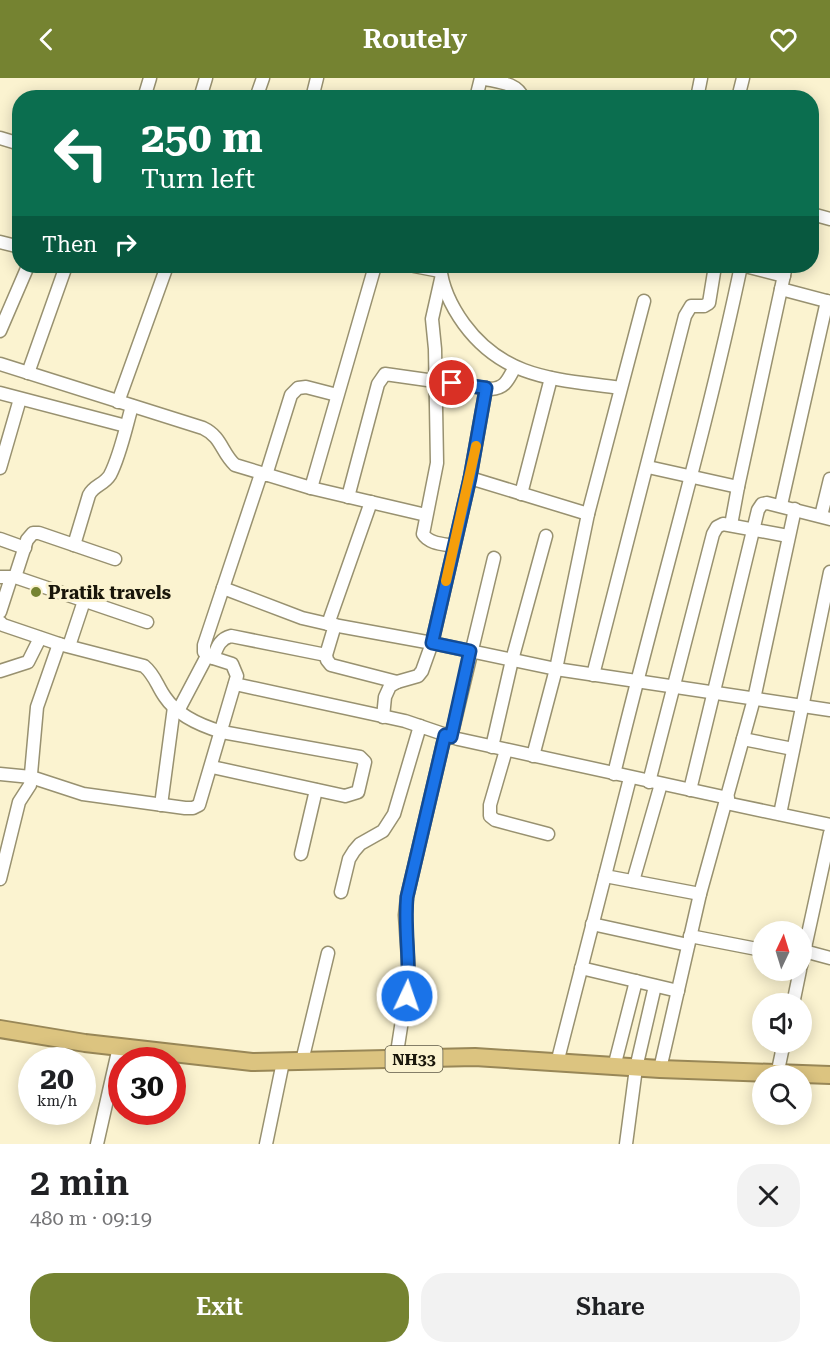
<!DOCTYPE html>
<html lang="en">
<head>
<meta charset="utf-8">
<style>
	:root { --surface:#fff; --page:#f2f2f2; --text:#202124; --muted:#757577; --accent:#758331 }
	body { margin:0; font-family:"Roboto Serif",serif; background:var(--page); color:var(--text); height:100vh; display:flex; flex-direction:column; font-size:22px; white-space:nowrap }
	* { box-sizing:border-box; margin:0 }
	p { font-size:20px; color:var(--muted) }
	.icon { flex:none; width:33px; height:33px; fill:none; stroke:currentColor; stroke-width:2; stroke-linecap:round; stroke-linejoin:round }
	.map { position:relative; height:1066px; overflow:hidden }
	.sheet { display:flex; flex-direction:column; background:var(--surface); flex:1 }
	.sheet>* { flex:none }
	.banner { position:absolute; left:12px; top:12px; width:807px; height:183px; border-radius:24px; box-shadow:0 3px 15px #0003; background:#0b6e4f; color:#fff; overflow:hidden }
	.needle { width:39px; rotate:4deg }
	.controls { position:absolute; left:752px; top:843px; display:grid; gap:12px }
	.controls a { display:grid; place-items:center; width:60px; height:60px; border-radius:50%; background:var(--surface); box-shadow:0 3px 15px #0003; font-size:30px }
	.speed { position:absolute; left:18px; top:969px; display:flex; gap:12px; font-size:30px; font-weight:700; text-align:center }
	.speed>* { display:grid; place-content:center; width:78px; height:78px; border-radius:50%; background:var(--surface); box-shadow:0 3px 15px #0003; line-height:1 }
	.speed small { font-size:15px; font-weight:400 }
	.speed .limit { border:9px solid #d22; background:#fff; color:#111 }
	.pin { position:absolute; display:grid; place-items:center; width:51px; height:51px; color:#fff; margin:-26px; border:3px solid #fff; border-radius:50%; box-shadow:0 2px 6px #0007 }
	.me { position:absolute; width:66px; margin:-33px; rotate:3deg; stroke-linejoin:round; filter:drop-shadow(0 0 4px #0008) }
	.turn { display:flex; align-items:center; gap:21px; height:126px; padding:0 30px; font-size:27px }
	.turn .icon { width:78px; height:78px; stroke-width:2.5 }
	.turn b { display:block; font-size:42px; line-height:51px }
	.then { display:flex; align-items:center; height:57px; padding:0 30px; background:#0003; gap:12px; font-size:22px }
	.round { display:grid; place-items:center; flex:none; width:63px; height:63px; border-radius:24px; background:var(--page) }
	.overview { display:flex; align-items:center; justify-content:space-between; height:102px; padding:0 30px }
	h1 { font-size:36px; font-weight:600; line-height:45px }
	.primary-button { display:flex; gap:12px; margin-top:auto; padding:12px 30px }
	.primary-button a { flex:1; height:69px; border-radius:24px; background:var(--accent); color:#fff; font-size:24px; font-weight:600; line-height:69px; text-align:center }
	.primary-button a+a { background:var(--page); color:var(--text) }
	header { display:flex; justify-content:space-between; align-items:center; height:78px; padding:0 30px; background:var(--accent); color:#fff; font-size:27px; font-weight:600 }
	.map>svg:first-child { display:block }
</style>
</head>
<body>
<header><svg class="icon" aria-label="back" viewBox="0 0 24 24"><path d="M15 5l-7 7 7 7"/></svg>Routely<svg class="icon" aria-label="heart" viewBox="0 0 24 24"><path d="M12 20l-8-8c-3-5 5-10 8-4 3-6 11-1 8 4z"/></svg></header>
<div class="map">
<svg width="830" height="1066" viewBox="0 0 830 1066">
	<rect width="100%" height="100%" fill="#fbf3d0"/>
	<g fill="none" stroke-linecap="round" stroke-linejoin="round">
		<g stroke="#989170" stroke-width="15">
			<g id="minor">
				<path d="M481,0c15,4 36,4 42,20"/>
				<polyline points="144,20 150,0"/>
				<polyline points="200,20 206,0"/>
				<polyline points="256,20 263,0"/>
				<polyline points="312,20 317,0"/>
				<polyline points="476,20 481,0"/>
				<polyline points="697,20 701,0"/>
				<polyline points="738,20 743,0"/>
				<polyline points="0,60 20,66"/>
				<polyline points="812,136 830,141"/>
				<polyline points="0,164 20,169"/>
				<polyline points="414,188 440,193"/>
				<path d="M440,188c2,22 11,40 24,58 41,56 94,55 156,64"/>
				<polyline points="745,188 784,198"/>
				<path d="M441,201l-9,40 3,30 2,114 -14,71c6,10 21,10 31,12"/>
				<polyline points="781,211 830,224"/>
				<polyline points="0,253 28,188"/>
				<path d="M0,286l203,64c19,9 18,24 32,37l76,23 115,27"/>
				<polyline points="28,295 66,188"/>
				<polyline points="0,315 126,348"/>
				<polyline points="118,324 167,188"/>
				<polyline points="648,389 738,409"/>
				<polyline points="0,390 20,321"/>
				<polyline points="266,397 291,317 298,310 306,309 337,317"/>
				<polyline points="470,400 588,436"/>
				<polyline points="311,410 375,188"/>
				<polyline points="521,416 551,300"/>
				<path d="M348,419l30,-113 7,-10 106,15c15,-1 17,-10 24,-22"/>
				<polyline points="781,427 827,223"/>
				<polyline points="821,438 830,401"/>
				<polyline points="731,447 738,409 786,188"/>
				<polyline points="0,461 25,470"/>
				<path d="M74,467l15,-50c5,-10 15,-10 21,-20 10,-19 16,-48 22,-69"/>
				<polyline points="0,499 15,499 27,462 33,455 39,455 115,481"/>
				<polyline points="15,499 147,544"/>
				<polyline points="223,510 302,540 328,546 432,565 556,591 830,632"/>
				<polyline points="0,534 11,500"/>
				<path d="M0,544l3,3 56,19 85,22c11,9 13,20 21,31 12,18 37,29 57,35l138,25 5,5 -7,30 -13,4 -133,-29"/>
				<polyline points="328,546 371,424"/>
				<polyline points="335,547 326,577 327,582 331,587 397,604"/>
				<polyline points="69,568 84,523"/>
				<path d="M213,580c4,-10 6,-19 18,-22l95,19"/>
				<polyline points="0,593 28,584 40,560"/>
				<polyline points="593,597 685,238 691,228 704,228 709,225 715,188"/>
				<polyline points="235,606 405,643 458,661 728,720"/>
				<polyline points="178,633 207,578"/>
				<polyline points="383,639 385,619 390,608 397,604 418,598 422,593 432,565 470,400 486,310"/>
				<polyline points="451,659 494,480"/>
				<polyline points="743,661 793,671"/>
				<polyline points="492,669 512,582 546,458"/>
				<polyline points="506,672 490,727 490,738 495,742 548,756"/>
				<polyline points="533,678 556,591 588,436 644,223"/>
				<polyline points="0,696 31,699 83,716 185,730 193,730 199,727 237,598 232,586 207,578 204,574 204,567 261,396"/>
				<path d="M614,696c41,-170 91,-337 127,-508"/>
				<polyline points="649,704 713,456 717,449 723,446 788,458"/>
				<polyline points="690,712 758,432 762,426 767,425 830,441"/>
				<polyline points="726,725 830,747"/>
				<polyline points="161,727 174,629"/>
				<polyline points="780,736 830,494"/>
				<polyline points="301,776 316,712"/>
				<polyline points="605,798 700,816"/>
				<polyline points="0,801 19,724 30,707 37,629 59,566"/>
				<polyline points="633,803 661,706"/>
				<polyline points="341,814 349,781 354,773 360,766 383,753 394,736 420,648"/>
				<polyline points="592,846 688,867"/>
				<polyline points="690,858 762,872"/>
				<polyline points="804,873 830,880"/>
				<polyline points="801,888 830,755"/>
				<polyline points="581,890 678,913"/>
				<polyline points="793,926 800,892"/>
				<polyline points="396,981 409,897 405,837 407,819 445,657"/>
				<polyline points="302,983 328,875"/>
				<polyline points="557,985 630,700"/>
				<polyline points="614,989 636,903"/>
				<polyline points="660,991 700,816 754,621 795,431"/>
				<polyline points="777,997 784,964"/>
				<polyline points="97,1066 119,969"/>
				<polyline points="266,1066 283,984"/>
				<polyline points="626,1066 636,990 655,908"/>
			</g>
		</g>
		<g stroke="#988757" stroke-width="20">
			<polyline id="highway" points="0,951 85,965 252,984 475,979 660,991 830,997"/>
		</g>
		<use href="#minor" stroke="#fff" stroke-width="12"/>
		<use href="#highway" stroke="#dcc480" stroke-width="16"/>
	</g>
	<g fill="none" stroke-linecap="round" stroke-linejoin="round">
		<g stroke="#114b97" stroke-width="15">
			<path id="route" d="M407,918c4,-33 -3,-66 0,-99l38,-162 6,2 19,-86 -38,-8 38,-165 16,-90 -34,-5"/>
		</g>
		<use href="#route" stroke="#1a73e8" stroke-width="10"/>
		<polyline stroke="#f59e0b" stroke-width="10" points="446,503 476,368"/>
	</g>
	<circle fill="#758331" stroke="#fbf3d0" stroke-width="2" cx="36" cy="514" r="6"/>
	<g text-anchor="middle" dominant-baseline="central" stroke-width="6" stroke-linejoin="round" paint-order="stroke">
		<rect fill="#fbf3d0" stroke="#5d5845" stroke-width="1.5" x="385.5" y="968" width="57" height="26" rx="4.5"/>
		<g font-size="16" font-weight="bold" fill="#19160a">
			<text x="414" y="981">NH33</text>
		</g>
		<g font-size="18" font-weight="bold" fill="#19160a" stroke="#fbf3d0" text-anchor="start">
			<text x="48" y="514">Pratik travels</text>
		</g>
	</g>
</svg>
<div class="controls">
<a><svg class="needle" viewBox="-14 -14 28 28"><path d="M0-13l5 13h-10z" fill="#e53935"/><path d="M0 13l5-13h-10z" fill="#757577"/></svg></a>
<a><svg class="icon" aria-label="sound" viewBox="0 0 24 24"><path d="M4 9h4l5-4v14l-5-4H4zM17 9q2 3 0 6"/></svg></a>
<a><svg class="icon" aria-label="search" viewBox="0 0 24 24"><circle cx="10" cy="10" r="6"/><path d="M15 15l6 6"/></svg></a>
</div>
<div class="speed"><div>20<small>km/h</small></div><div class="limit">30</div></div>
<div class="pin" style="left:452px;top:305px;background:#d93025"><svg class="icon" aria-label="arrive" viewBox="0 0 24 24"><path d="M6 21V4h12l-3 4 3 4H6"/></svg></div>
<svg class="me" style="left:407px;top:918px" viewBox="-20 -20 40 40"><circle r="17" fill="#1a73e8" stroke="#fff" stroke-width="3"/><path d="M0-11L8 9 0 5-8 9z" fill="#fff"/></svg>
<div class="banner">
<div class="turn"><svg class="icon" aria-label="left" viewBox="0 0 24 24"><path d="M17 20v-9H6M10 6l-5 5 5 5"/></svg><div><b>250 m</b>Turn left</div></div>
<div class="then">Then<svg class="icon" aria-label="right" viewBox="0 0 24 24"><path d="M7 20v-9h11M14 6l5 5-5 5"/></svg></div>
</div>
</div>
<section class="sheet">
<div class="overview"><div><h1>2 min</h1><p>480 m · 09:19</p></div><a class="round"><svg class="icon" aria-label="close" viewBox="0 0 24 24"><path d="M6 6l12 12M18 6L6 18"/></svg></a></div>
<div class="primary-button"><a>Exit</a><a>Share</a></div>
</section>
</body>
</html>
